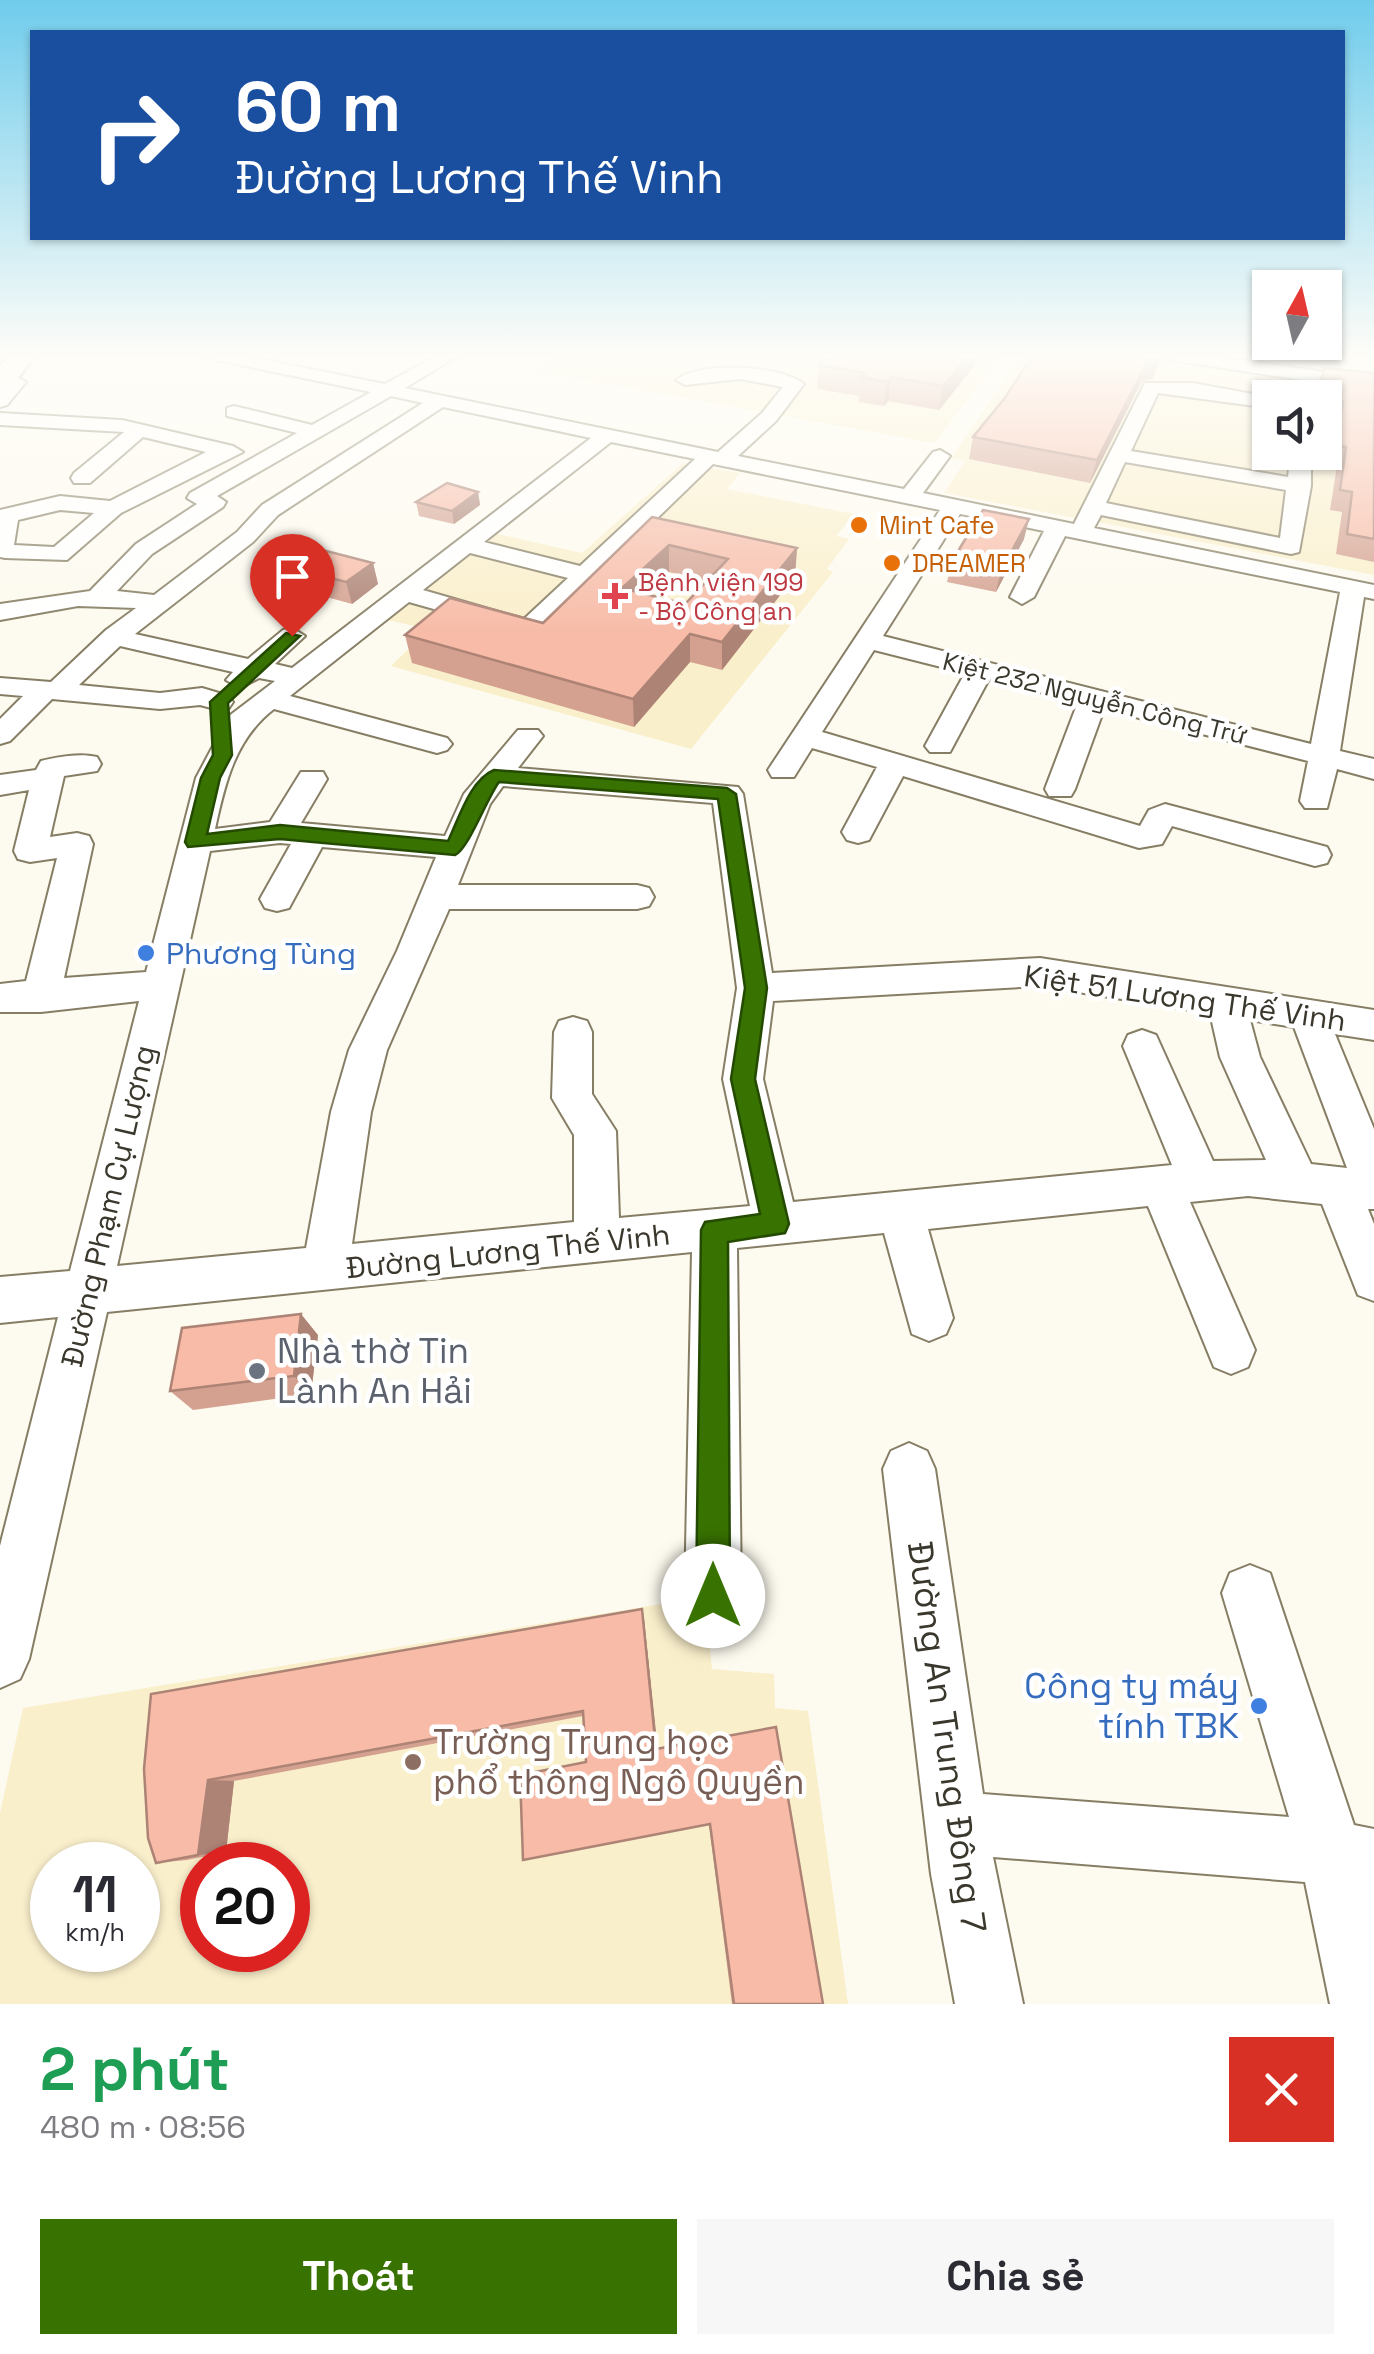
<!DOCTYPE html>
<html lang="vi">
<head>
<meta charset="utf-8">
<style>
	:root { --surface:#fff; --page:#f7f7f7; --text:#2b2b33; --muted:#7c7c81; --accent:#387200 }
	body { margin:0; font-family:"Space Grotesk",sans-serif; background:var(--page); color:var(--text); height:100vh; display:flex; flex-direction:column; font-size:38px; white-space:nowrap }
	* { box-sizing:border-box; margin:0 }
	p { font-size:32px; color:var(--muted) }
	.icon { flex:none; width:55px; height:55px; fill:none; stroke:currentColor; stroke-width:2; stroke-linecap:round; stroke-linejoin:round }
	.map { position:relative; height:2004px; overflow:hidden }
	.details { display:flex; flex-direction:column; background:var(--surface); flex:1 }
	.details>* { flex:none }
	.banner { position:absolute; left:30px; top:30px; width:1315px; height:210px; border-radius:0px; box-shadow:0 2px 8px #0004; background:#1a4fa0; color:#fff; overflow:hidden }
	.needle { width:65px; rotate:8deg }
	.tools { position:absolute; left:1252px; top:270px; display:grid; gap:20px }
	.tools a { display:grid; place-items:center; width:90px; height:90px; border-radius:0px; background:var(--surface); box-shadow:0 2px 8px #0004; font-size:50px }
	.speed { position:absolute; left:30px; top:1842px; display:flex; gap:20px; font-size:50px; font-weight:700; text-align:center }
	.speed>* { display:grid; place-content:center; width:130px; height:130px; border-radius:50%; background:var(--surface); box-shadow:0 2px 8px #0004; line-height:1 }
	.speed small { font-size:25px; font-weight:400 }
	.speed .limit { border:15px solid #d22; background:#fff; color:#111 }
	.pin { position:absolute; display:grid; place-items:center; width:85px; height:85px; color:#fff; margin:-102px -42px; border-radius:50% 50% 50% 0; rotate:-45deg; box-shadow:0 0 10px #0007 }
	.pin .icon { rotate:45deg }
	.me { position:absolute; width:110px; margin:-55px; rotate:0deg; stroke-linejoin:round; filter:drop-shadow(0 0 8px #0008) }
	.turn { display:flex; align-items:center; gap:35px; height:210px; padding:0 40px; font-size:45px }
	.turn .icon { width:130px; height:130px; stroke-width:2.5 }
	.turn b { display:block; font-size:70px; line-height:85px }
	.round { display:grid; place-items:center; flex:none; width:105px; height:105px; border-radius:0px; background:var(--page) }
	.head { display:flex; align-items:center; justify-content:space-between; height:170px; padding:0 40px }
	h1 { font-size:60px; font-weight:700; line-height:75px; color:#1e9e55 }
	.cta { display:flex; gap:20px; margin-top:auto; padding:20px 40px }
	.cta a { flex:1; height:115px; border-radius:0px; background:var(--accent); color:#fff; font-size:40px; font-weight:700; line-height:115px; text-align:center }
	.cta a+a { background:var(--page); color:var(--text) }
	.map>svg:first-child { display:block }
</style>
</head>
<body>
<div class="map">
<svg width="1374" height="2004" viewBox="0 0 1374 2004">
	<rect width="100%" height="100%" fill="#fdfaef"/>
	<g fill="#faefcb" fill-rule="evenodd">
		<polygon points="558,355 1002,355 934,443 534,371"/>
		<path d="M1021,355h145l208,30v190l-430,-82 21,-32 -14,-3zM1270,398h55v54h-55z"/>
		<polygon points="683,463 740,473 727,489 854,514 836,536 849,539 827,569 833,572 691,749 391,666 429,629 387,620 493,533 582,553"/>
		<path d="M705,1597l7,72 62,5 1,34 33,3 40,293h-848v-191l23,-105zM52,1865h86v85h-86zM202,1865h86v85h-86z"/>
	</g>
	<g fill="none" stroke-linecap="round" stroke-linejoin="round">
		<g stroke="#867e64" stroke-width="4">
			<g id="minor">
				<path d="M207,355h33l145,29 53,-29h21l-54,33 313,64 44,-39 21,-26 -43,-8 -55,6 -9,-5c25,-19 104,-15 128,4l-28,37 -38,35 166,33 29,-37 7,-2 10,6 -27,37 151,31 71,-141h48l82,15h-5v10l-112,-15 -27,58 157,26 3,-25h20v34l-12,66 -8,2 -190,-39 -7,13 280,57v14l-10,-2 -24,154 34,8v20l-37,-10 -10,39h-22l-5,-7 8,-40 -204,-52 -29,80 -4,7h-22l-4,-7 33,-87 -89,-23 -39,73h-20l-5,-6 40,-73 -91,-23 -52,82 318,94 9,-16 16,-6 162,43 4,8 -4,8 -12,3 -143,-40 -10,18 -23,4 -236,-72 -34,64 -11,3 -11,-3 -5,-8 35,-65 -65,-19 -18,29h-22l-4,-7 172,-260 -227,-46 -175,170 -9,2 -120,-34 -119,94 157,42 5,6 -5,6 -10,3 -163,-44c-39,30 -49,74 -59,120l55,-7 31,-50h22l4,7 -26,44 144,13 19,-42 54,-64h20l5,6 -25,32 220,19 5,7 29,179 268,-15 334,52v30l-39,-6 39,95v80h-6l6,15v77l-16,-6 -36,-91 -74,-8 -58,6 65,148 -7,17 -17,7 -17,-7 -66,-161 -220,23 25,89 -7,16 -17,7 -17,-7 -28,-101 -147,15 4,349 -8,20 -20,8 -20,-8 -8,-20 7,-345 -585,60 -78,347 -9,20 -20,9v-142l58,-229 -58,6v-46l70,-6 69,-270 -98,11h-41v-28l26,-3 31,-123 -27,4 -12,-3 -4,-8 15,-61 -29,5v-20l36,-5 5,-9c18,-4 38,-8 56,-4l4,7 -4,7 -33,5 -14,61 27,-4 12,3 4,8 -29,134 82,-6 50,-194 33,-62 46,-35 -16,-3 -19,10 -14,-8 7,-8 -113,-26 -41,39 81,8 42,-5 27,8 4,6 -4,6 -10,2 -19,-5 -40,4 -108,-10 -42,42 -10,3v-25l23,-23 -23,-2v-16l51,4 55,-52 30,-22 -58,-2 -78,14v-16l90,-13 46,-47 61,-40 -10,-6 3,-5 107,-60 -70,-17v-8l7,-2 78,19 59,-33 -155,-32zM391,396l32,7 -161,102 -25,27 -83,63 -37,-4 35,-37 71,-47 3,-5 -9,-6zM443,407l148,31 -299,230 -17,-4 30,-28 -13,-8 -9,2 -35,29 -113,-25 118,-92 25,-27zM611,442l84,17 -115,107 -96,-24zM1125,462l161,28 -6,48 -174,-35zM960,514l84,17 -34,66 12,7 12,-7 31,-61 275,56 -29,152 -428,-108zM470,553l98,25 -44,41 -101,-29zM503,786l210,17 24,185 -14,91 27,127 -131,12 -3,-87 -24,-37v-62l-5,-11 -14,-4 -14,4 -5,11 -2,66 22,37v87l-222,22 19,-132 16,-62 62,-141h188l12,-3 5,-9 -5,-9 -12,-3h-179l32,-81zM280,843l11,1 -31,55 5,9 12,3 12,-3 33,-61 114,10 -39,94 -48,99 -18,62 -25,136 -189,18 93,-415zM1040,986l170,27 10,44 46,103 -53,1 -57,-126 -14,-5 -14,5 -5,11 49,119 -379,37 -30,-123 10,-78zM1250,1020l44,7 53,141 -36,-4 -51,-107z"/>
				<polygon points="1162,355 1205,355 1374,379 1374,391 1171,360"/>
				<polygon points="5,371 26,382 7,405 0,407 0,390 6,383 0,381 0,372"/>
				<path d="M0,413l122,7 111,26 10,6 -122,61 -54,47 -62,-2 -5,-1v-47l60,-14 50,5 96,-49 -63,-15 -53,46h-16l-3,-5 3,-5 50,-41 -124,-7zM60,510l34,3 -40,34 -40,-2 4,-25z"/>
				<polygon points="909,1443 927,1451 935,1469 983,1794 1289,1817 1222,1593 1230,1573 1250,1565 1270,1573 1354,1825 1374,1829 1374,2004 1330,2004 1305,1882 993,1857 1023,2004 955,2004 931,1874 883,1469 891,1451"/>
			</g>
		</g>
		<g stroke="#867e64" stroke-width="5">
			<polygon id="highway" points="9,355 35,355 10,389 0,391 0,366"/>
		</g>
		<use href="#minor" fill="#fff" fill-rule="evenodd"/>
		<use href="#highway" fill="#fff" fill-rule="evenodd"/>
	</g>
	<g fill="#d4a190" fill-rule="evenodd">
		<polygon points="830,355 983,355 939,410 888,401 884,406 859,402 859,396 817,389 819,365"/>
		<polygon points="1029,355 1162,355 1152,379 1142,381 1090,483 969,459 973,437 1004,399 1027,364"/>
		<polygon points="1324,368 1374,373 1374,562 1336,554 1342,512 1330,510 1337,466 1326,464 1334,420 1325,419 1325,398 1313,398 1316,386"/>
		<polygon points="478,492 480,505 454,524 419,516 416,502"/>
		<path d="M652,517l145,31 -2,28 -73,94 -32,-8 -56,65 -222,-64 -7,-28 138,-12zM669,572l38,9 -22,23 -39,-10z"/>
		<polygon points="1024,539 996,592 947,582 952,561"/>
		<polygon points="373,563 378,584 352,604 287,586 280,565"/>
		<polygon points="318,1335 311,1394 193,1410 170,1391"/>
		<polygon points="644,1619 657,1748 776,1727 823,2004 732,2004 709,1824 586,1762 583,1716 234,1781 226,1852 187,1860 156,1863 144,1769"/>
	</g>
	<g fill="#ad8375">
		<polygon points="969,355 983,355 939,410 943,386"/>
		<polygon points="1150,355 1162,355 1157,368 1152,379 1142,381 1090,483 1097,460"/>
		<polygon points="891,377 888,401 884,406 887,382"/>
		<polygon points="478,492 480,505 454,524 452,511"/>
		<polygon points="1029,519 1024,539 996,592 1001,571"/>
		<polygon points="669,545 669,572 624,616 622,588"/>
		<polygon points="797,548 795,576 722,670 722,642"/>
		<polygon points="373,563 378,584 352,604 346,582"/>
		<polygon points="690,634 690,662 634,727 633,699"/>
		<polygon points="301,1314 318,1335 311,1394 294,1376"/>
		<polygon points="642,1609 644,1619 658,1751 656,1749"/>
		<polygon points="208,1780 234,1781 226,1852 198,1855"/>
	</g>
	<g fill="#f7bba7" stroke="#ad8375" stroke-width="2.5" fill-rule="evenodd">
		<polygon points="830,355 969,355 943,386 891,377 887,382 862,377 866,373 819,365"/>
		<polygon points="1033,355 1161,355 1159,358 1148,360 1097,460 973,437 1004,399"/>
		<polygon points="1324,368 1374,373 1374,539 1347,534 1352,492 1340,490 1346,447 1335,445 1343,401 1318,397"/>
		<polygon points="447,483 478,492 452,511 416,502"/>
		<polygon points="983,510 1029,519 1001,571 952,561"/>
		<path d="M652,517l145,31 -75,94 -32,-8 -57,65 -228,-64 45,-37 93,25zM669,545l59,14 -43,45 -63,-16z"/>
		<polygon points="307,546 373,563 346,582 280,565"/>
		<polygon points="301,1314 294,1376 170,1391 182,1328"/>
		<polygon points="642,1609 656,1749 776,1727 823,2004 734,2004 710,1824 523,1860 520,1775 586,1762 583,1711 208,1780 198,1855 156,1863 148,1838 144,1769 151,1694"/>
	</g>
	<linearGradient id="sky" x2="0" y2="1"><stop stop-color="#70ccec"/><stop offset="0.56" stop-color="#fefdf8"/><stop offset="1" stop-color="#fefdf8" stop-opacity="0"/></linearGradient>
	<rect width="1374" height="635" fill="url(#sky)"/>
	<path fill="#387200" stroke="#244a00" stroke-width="2.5" d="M286,633l14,3 -72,67 4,52 -12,23 -13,56 73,-9 168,16c11,-23 22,-61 46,-71l233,18 9,6 31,194 -12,91 34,145 -4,9 -57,9 2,354 -5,12 -12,5 -12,-5 -5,-12 5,-366 4,-8 55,-8 -29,-135 14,-91 -27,-189 -219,-17c-12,16 -31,68 -44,73l-175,-16 -92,8 -3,-5 16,-64 12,-23 -3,-53z"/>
	<g fill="#e8710a" stroke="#fff" stroke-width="4">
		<circle cx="859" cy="525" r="10"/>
		<circle cx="892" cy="563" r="10"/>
	</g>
	<path fill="#e0444e" stroke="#fff" stroke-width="4" d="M610 581h10v10h10v10h-10v10h-10v-10h-10v-10h10z"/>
	<g fill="#3f7fe0" stroke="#fff" stroke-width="4">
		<circle cx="146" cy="953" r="10"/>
		<circle cx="1259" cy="1706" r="10"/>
	</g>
	<circle fill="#6b7280" stroke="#fff" stroke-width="4" cx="257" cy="1371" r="10"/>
	<circle fill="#8d6e63" stroke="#fff" stroke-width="4" cx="413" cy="1762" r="10"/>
	<g text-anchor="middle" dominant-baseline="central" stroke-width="9" stroke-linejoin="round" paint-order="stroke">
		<g font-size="25" fill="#c56008" stroke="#fff" text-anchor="start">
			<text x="879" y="525">Mint Cafe</text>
			<text x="912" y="563">DREAMER</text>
		</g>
		<g font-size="25" fill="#be3a42" stroke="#fff" text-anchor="start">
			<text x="638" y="582">Bệnh viện 199<tspan x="638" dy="29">- Bộ Công an</tspan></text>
		</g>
		<g font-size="25" fill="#3a372c" stroke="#fff">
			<text transform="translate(1095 698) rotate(14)">Kiệt 232 Nguyễn Công Trứ</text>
		</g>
		<g font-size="30" fill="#366cbe" stroke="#fff" text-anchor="start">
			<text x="166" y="953">Phương Tùng</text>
		</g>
		<g font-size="30" fill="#3a372c" stroke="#fff">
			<text transform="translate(1185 998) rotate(8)">Kiệt 51 Lương Thế Vinh</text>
			<text transform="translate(108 1206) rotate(-77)">Đường Phạm Cự Lượng</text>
			<text transform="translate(508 1251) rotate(-6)">Đường Lương Thế Vinh</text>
		</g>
		<g font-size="35" fill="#5b616d" stroke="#fff" text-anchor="start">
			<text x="277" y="1351">Nhà thờ Tin<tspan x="277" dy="40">Lành An Hải</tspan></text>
		</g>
		<g font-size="35" fill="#366cbe" stroke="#fff" text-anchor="end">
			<text x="1239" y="1686">Công ty máy<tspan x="1239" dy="40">tính TBK</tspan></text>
		</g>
		<g font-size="35" fill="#3a372c" stroke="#fff">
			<text transform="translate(947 1737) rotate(82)">Đường An Trung Đông 7</text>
		</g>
		<g font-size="35" fill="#785e54" stroke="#fff" text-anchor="start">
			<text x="433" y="1742">Trường Trung học<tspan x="433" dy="40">phổ thông Ngô Quyền</tspan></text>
		</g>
	</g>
</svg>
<div class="tools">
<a><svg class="needle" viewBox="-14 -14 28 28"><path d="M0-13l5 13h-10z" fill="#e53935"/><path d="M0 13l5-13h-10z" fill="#7c7c81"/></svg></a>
<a><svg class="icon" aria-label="sound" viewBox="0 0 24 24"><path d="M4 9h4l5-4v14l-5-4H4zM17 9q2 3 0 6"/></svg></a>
</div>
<div class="speed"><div>11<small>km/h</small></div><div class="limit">20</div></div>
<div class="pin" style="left:292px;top:636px;background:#d93025"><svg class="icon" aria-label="arrive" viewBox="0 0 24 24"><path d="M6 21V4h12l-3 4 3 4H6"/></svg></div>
<svg class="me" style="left:713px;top:1596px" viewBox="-20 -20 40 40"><circle r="19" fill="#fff"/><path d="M0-13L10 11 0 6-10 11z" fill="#387200"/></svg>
<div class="banner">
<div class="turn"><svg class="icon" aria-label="right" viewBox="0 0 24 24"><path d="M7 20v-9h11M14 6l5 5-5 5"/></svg><div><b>60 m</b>Đường Lương Thế Vinh</div></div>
</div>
</div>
<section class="details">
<div class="head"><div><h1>2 phút</h1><p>480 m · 08:56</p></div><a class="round" style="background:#d93025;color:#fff"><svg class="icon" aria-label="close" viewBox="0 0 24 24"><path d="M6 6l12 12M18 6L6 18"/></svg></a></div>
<div class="cta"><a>Thoát</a><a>Chia sẻ</a></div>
</section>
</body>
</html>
